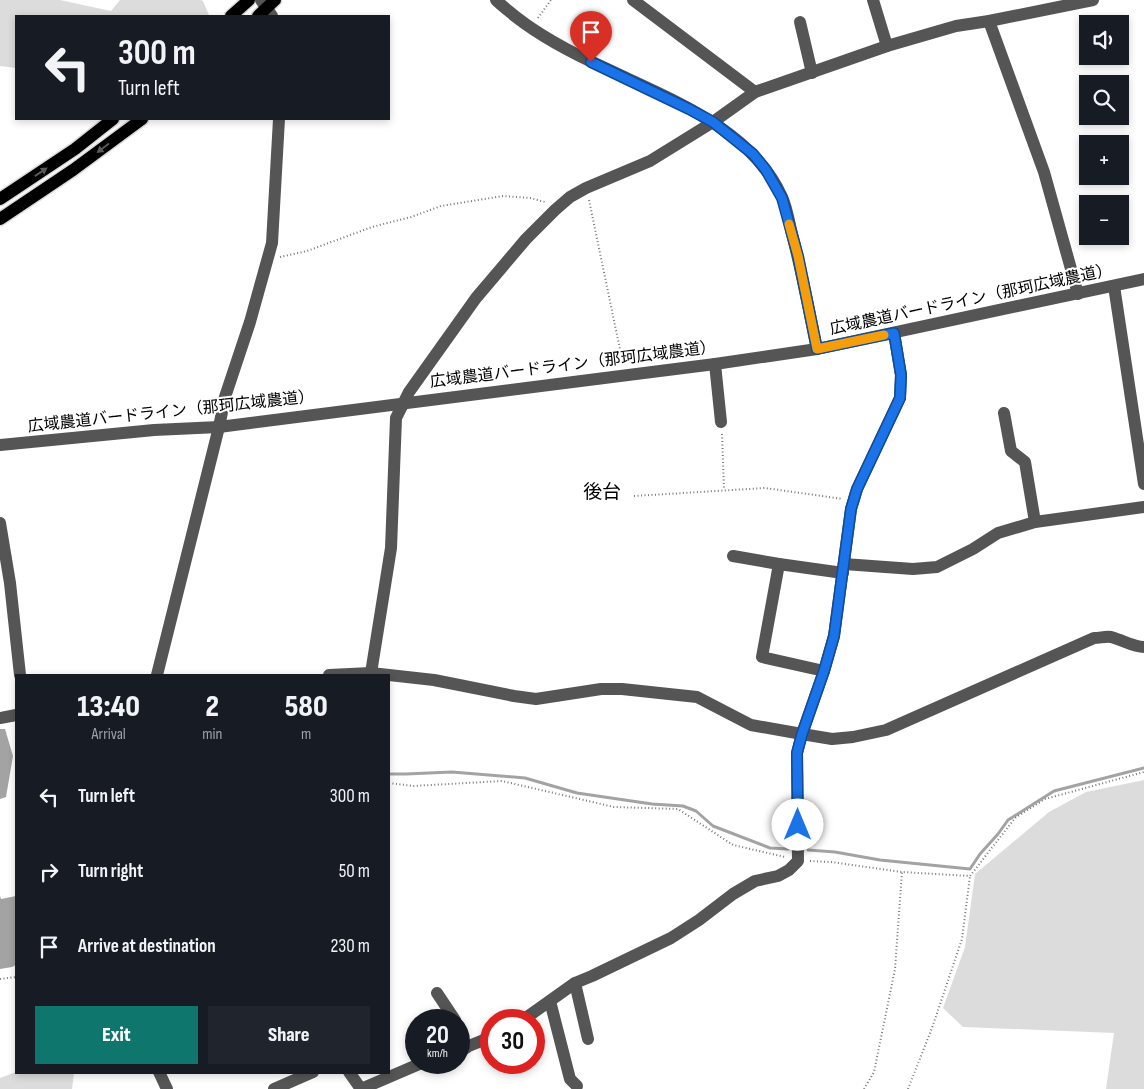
<!DOCTYPE html>
<html lang="en">
<head>
<meta charset="utf-8">
<style>
	:root { --surface:#171b24; --page:#20242c; --text:#f1f3f6; --muted:#9ea1a6; --accent:#0f766e }
	body { margin:0; font-family:"Sofia Sans Condensed","Noto Sans JP",sans-serif; background:var(--page); color:var(--text); height:100vh; display:flex; flex-direction:column; font-size:19px; white-space:nowrap }
	* { box-sizing:border-box; margin:0 }
	p { font-size:16px; color:var(--muted) }
	.icon { flex:none; width:28px; height:28px; fill:none; stroke:currentColor; stroke-width:2; stroke-linecap:round; stroke-linejoin:round }
	.map { position:relative; flex:1; overflow:hidden }
	.sheet { position:absolute; left:15px; top:674px; width:375px; height:400px; display:flex; flex-direction:column; background:var(--surface); border-radius:0px; box-shadow:0 2px 8px #0003 }
	.sheet>* { flex:none }
	.guide { position:absolute; left:15px; top:15px; width:375px; height:105px; border-radius:0px; box-shadow:0 2px 8px #0003; background:#171b24; color:var(--text); overflow:hidden }
	.controls { position:absolute; left:1079px; top:15px; display:grid; gap:10px }
	.controls a { display:grid; place-items:center; width:50px; height:50px; border-radius:0px; background:var(--surface); box-shadow:0 2px 8px #0003; font-size:25px }
	.speed { position:absolute; left:405px; top:1009px; display:flex; gap:10px; font-size:25px; font-weight:700; text-align:center }
	.speed>* { display:grid; place-content:center; width:65px; height:65px; border-radius:50%; background:var(--surface); box-shadow:0 2px 8px #0003; line-height:1 }
	.speed small { font-size:12px; font-weight:400 }
	.speed .limit { border:8px solid #d22; background:#fff; color:#111 }
	.pin { position:absolute; display:grid; place-items:center; width:42px; height:42px; color:#fff; margin:-51px -21px; border-radius:50% 50% 50% 0; rotate:-45deg; box-shadow:0 0 5px #0007 }
	.pin .icon { rotate:45deg }
	.me { position:absolute; width:55px; margin:-28px; rotate:0deg; stroke-linejoin:round; filter:drop-shadow(0 0 4px #0008) }
	.turn { display:flex; align-items:center; gap:18px; height:105px; padding:0 20px; font-size:22px }
	.turn .icon { width:65px; height:65px; stroke-width:2.5 }
	.turn b { display:block; font-size:35px; line-height:42px }
	.eta { display:flex; justify-content:space-evenly; align-items:center; height:85px; text-align:center }
	.eta b { font-size:30px; font-weight:800; line-height:35px }
	.primary-button { display:flex; gap:10px; margin-top:auto; padding:10px 20px }
	.primary-button a { flex:1; height:58px; border-radius:0px; background:var(--accent); color:#fff; font-size:20px; font-weight:800; line-height:58px; text-align:center }
	.primary-button a+a { background:var(--page); color:var(--text) }
	ul { padding:0; list-style:none }
	li { display:flex; align-items:center; gap:15px; height:75px; padding:0 20px }
	li div { flex:1 }
	li b { display:block; font-size:19px }
	li em { font-style:normal }
	.map>svg:first-child { display:block }
</style>
</head>
<body>
<div class="map">
<svg width="1144" height="1089" viewBox="0 0 1144 1089">
	<rect width="100%" height="100%" fill="#fff"/>
	<g fill="#dcdcdc">
		<polygon points="0,0 60,0 111,11 120,0 201,0 203,1 209,15 208,16 16,16 16,68 0,66"/>
		<polygon points="1144,780 1144,1089 1106,1089 1114,1033 963,1027 943,1008 965,947 975,874 1049,812 1086,792"/>
		<polygon points="16,1072 74,1073 72,1089 0,1089 0,1078"/>
	</g>
	<g fill="#a3a3a3">
		<polygon points="0,729 5,729 13,756 6,797 0,799"/>
		<polygon points="0,896 1,899 16,896 16,965 12,967 0,969"/>
	</g>
	<g fill="none" stroke-linecap="round" stroke-linejoin="round">
		<g stroke="#a3a3a3" stroke-width="3">
			<polyline points="389,774 406,774 452,772 525,778 577,793 652,804 683,806 696,811 713,826 770,848 788,849"/>
			<polyline points="808,850 835,852 880,860 970,869 980,854 998,834 1008,820 1054,791 1144,768"/>
		</g>
		<g stroke="#dbdbdb" stroke-width="15">
			<g id="major">
				<polyline points="231,16 249,0"/>
				<polyline points="258,16 275,0"/>
				<polyline points="0,199 75,149 113,119"/>
				<polyline points="0,219 73,170 142,119"/>
			</g>
		</g>
		<g stroke="#777" stroke-width="2" stroke-dasharray="1 2.5" stroke-linecap="butt">
			<polyline points="538,18 551,0"/>
			<polyline points="589,200 623,364"/>
			<polyline points="280,257 307,251 372,227 411,217 441,206 503,196 530,198 545,202"/>
			<polyline points="722,434 724,489"/>
			<polyline points="634,496 765,488 843,499"/>
			<polyline points="389,783 413,786 502,781 614,807 678,809 733,845 785,857"/>
			<polyline points="810,861 831,862 902,872 970,876 1015,818 1045,799 1144,772"/>
			<polyline points="0,979 16,977"/>
			<polyline points="864,1089 874,1072 895,969 902,872"/>
			<polyline points="908,1089 932,1028 962,939 970,876"/>
		</g>
		<g stroke="#555" stroke-width="12">
			<polyline points="261,0 272,16"/>
			<path d="M496,0c6,6 13,11 20,17 27,21 58,37 89,51 64,31 146,60 177,129 5,11 7,25 10,37 10,38 17,77 25,115"/>
			<polyline points="633,0 755,92"/>
			<polyline points="873,0 887,46"/>
			<polyline points="989,21 1044,172 1078,294"/>
			<polyline points="800,22 812,73"/>
			<polyline points="1114,286 1144,484"/>
			<polyline points="715,364 721,422"/>
			<polyline points="1004,413 1011,451 1025,462 1035,522"/>
			<polyline points="0,445 154,430 219,427 715,364 817,349 1144,279"/>
			<polyline points="0,523 10,583 20,675"/>
			<polyline points="733,556 779,564 843,573"/>
			<polyline points="779,564 762,657 824,671"/>
			<polyline points="844,564 913,569 937,567 973,549 998,533 1035,522 1144,507"/>
			<polyline points="371,673 391,548 396,418 409,392 476,298 526,239 555,210 570,197 586,188 650,161 713,122 755,92 887,46 956,26 989,21 1093,0"/>
			<polyline points="157,675 219,427 225,397 250,322 272,243 279,119"/>
			<path d="M329,675l42,-2 63,7 80,16 22,3 65,-10h21l75,8 54,28 51,9 30,5 21,-2 33,-7 208,-92c6,0 12,-2 17,-1 12,3 22,10 33,10"/>
			<polyline points="0,718 16,715"/>
			<polyline points="575,983 588,1039"/>
			<polyline points="437,993 455,1020"/>
			<polyline points="550,1001 570,1079 577,1086"/>
			<polyline points="523,1020 575,983 592,976 671,938 699,920 733,894 755,881 778,876 789,870 798,861 797,753 802,734 824,671 834,636 851,509 857,489 900,398 901,375 894,333"/>
			<polyline points="459,1031 466,1048"/>
			<polyline points="459,1050 491,1037"/>
			<polyline points="159,1072 167,1089"/>
			<polyline points="349,1072 361,1089"/>
			<polyline points="274,1089 313,1072"/>
			<polyline points="361,1089 424,1062"/>
		</g>
		<use href="#major" stroke="#000" stroke-width="12"/>
	</g>
	<defs><path id="oneway-solid" d="M-6-.8H1V-3.2L6.5 0L1 3.2V.8H-6Z" transform="scale(1.25)"/></defs>
	<g fill="#595959">
		<use href="#oneway-solid" transform="translate(103 148) rotate(143)"/>
		<use href="#oneway-solid" transform="translate(41 172) rotate(-34)"/>
	</g>
	<g fill="none" stroke-linecap="round" stroke-linejoin="round">
		<g stroke="#114b97" stroke-width="12">
			<polyline id="route" points="591,62 689,109 713,122 753,154 766,170 782,198 798,256 817,349 894,333 901,375 900,398 857,489 851,509 834,636 824,671 802,734 797,753 798,825"/>
		</g>
		<use href="#route" stroke="#1a73e8" stroke-width="9"/>
		<polyline stroke="#f59e0b" stroke-width="9" points="789,224 798,256 817,349 884,335"/>
	</g>
	<g text-anchor="middle" dominant-baseline="central" stroke-width="4" stroke-linejoin="round" paint-order="stroke">
		<g font-size="16" fill="#000" stroke="#fff">
			<text transform="translate(971 300) rotate(-12)">広域農道バードライン（那珂広域農道）</text>
			<text transform="translate(573 365) rotate(-7)">広域農道バードライン（那珂広域農道）</text>
			<text transform="translate(171 412) rotate(-6)">広域農道バードライン（那珂広域農道）</text>
		</g>
		<g font-size="19" fill="#000" stroke="#fff">
			<text x="602" y="492">後台</text>
		</g>
	</g>
</svg>
<div class="controls">
<a><svg class="icon" aria-label="sound" viewBox="0 0 24 24"><path d="M4 9h4l5-4v14l-5-4H4zM17 9q2 3 0 6"/></svg></a>
<a><svg class="icon" aria-label="search" viewBox="0 0 24 24"><circle cx="10" cy="10" r="6"/><path d="M15 15l6 6"/></svg></a>
<a>+</a>
<a>−</a>
</div>
<div class="speed"><div>20<small>km/h</small></div><div class="limit">30</div></div>
<div class="pin" style="left:591px;top:62px;background:#d93025"><svg class="icon" aria-label="arrive" viewBox="0 0 24 24"><path d="M6 21V4h12l-3 4 3 4H6"/></svg></div>
<svg class="me" style="left:798px;top:825px" viewBox="-20 -20 40 40"><circle r="19" fill="#fff"/><path d="M0-13L10 11 0 6-10 11z" fill="#1a73e8"/></svg>
<div class="guide">
<div class="turn"><svg class="icon" aria-label="left" viewBox="0 0 24 24"><path d="M17 20v-9H6M10 6l-5 5 5 5"/></svg><div><b>300 m</b>Turn left</div></div>
</div>
<section class="sheet">
<div class="eta">
<div><b>13:40</b><p>Arrival</p></div>
<div><b>2</b><p>min</p></div>
<div><b>580</b><p>m</p></div>
</div>
<ul>
<li><svg class="icon" aria-label="left" viewBox="0 0 24 24"><path d="M17 20v-9H6M10 6l-5 5 5 5"/></svg><div><b>Turn left</b></div><em>300 m</em></li>
<li><svg class="icon" aria-label="right" viewBox="0 0 24 24"><path d="M7 20v-9h11M14 6l5 5-5 5"/></svg><div><b>Turn right</b></div><em>50 m</em></li>
<li><svg class="icon" aria-label="arrive" viewBox="0 0 24 24"><path d="M6 21V4h12l-3 4 3 4H6"/></svg><div><b>Arrive at destination</b></div><em>230 m</em></li>
</ul>
<div class="primary-button"><a>Exit</a><a>Share</a></div>
</section>
</div>
</body>
</html>
